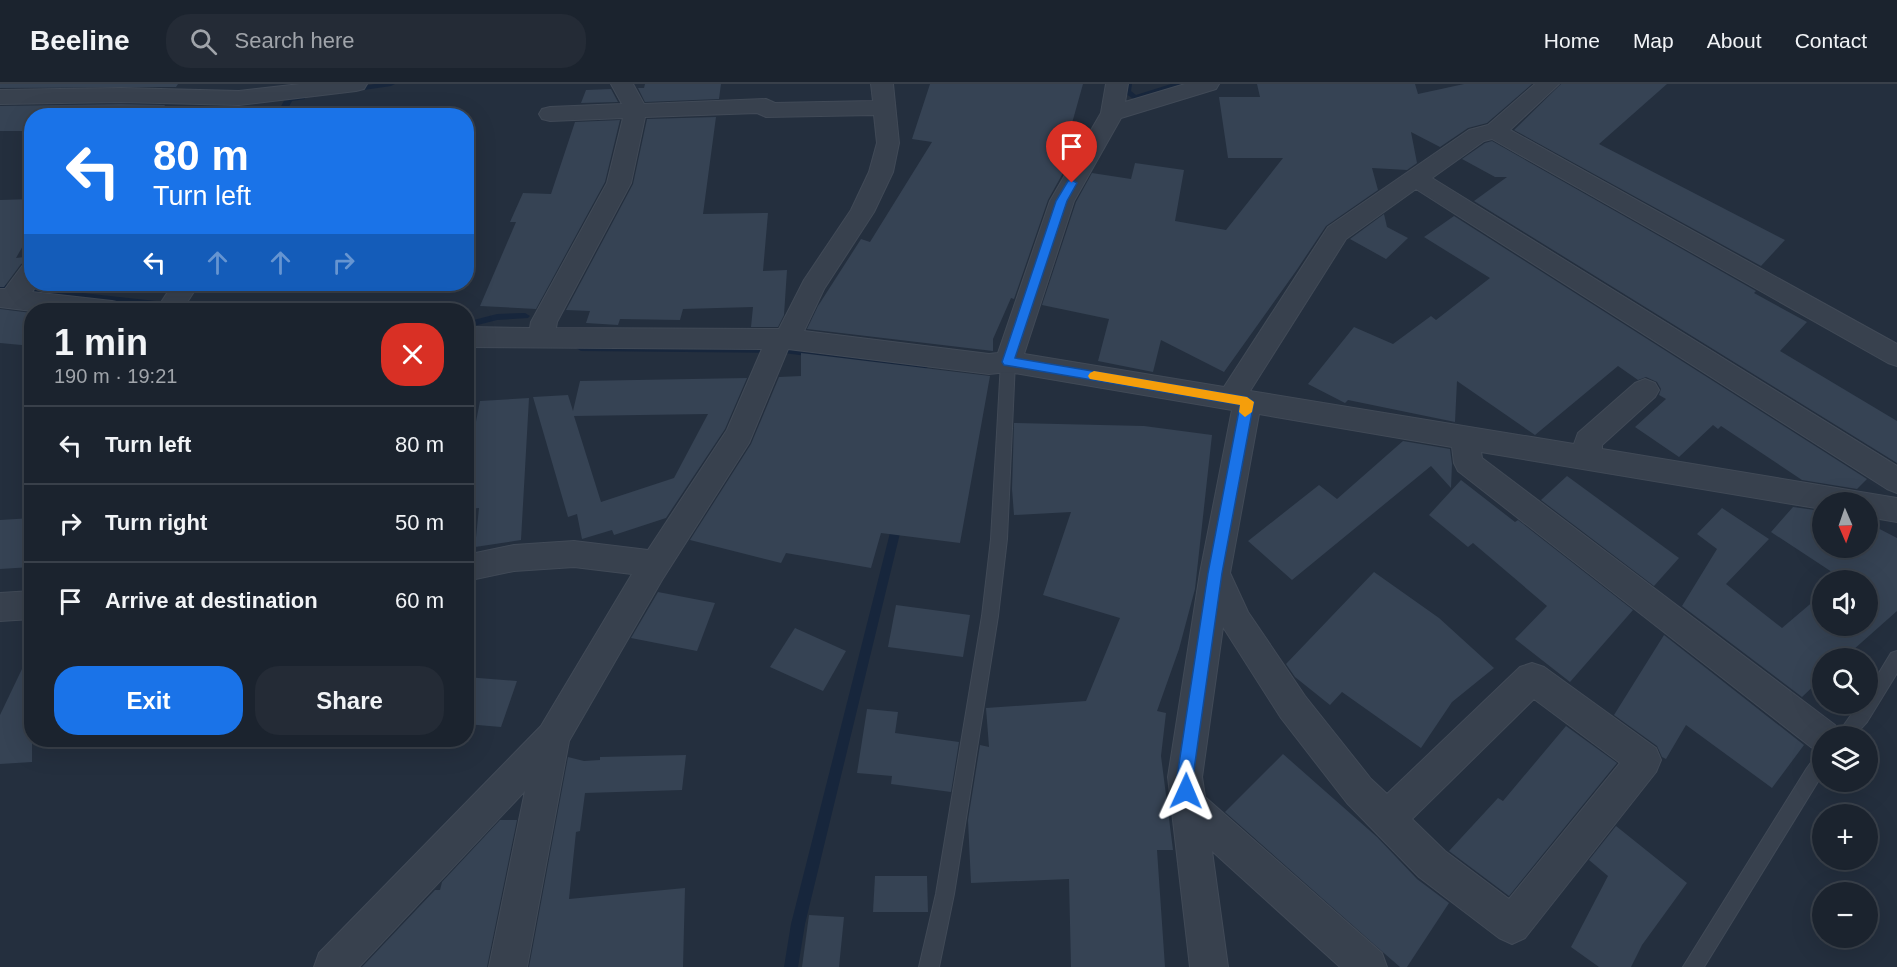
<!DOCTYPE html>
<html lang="en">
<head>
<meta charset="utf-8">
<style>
	:root { --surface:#1b232e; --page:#242b36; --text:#f1f3f6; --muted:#a0a4aa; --line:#39404a; --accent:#1a73e8 }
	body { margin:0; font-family:Arial,sans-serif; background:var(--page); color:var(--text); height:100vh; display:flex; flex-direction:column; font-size:22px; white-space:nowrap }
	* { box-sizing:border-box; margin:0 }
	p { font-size:20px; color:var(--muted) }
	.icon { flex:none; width:33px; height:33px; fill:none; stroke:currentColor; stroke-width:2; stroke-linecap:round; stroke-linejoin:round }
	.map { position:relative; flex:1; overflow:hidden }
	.side { position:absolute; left:24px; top:219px; width:450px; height:444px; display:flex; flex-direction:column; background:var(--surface); border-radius:24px; box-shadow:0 6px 24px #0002,0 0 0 2px var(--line) }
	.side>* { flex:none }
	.top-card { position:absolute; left:24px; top:24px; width:450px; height:183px; border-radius:24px; box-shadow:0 6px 24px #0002,0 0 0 2px var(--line); background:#1a73e8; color:#fff; overflow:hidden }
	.needle { width:39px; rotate:178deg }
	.tools { position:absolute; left:1812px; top:408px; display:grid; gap:12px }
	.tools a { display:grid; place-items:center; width:66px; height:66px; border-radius:50%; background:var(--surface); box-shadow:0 6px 24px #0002,0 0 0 2px var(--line); font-size:30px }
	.pin { position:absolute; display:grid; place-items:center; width:51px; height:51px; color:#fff; margin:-62px -26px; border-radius:50% 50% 50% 0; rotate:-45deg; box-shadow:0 0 6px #0007 }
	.pin .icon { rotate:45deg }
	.me { position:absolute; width:66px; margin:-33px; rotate:1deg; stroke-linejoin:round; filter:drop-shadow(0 0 4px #0008) }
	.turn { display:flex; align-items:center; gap:21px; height:126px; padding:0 30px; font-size:27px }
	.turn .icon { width:78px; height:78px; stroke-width:2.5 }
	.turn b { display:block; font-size:42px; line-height:51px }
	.lanes { display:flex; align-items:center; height:57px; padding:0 30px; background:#0003; justify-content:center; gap:30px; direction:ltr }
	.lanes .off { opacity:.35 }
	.round { display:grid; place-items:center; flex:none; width:63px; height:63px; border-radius:24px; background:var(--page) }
	.summary { display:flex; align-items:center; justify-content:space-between; height:102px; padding:0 30px }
	h1 { font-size:36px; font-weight:600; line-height:45px }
	.button { display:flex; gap:12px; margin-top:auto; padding:12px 30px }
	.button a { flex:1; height:69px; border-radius:24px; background:var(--accent); color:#fff; font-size:24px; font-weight:600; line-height:69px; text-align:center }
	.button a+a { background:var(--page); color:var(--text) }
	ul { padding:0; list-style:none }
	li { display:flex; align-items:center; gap:18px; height:78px; padding:0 30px; border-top:2px solid var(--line) }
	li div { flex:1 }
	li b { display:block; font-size:22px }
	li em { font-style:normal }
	header { display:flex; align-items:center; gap:36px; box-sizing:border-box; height:84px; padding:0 30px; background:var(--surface); border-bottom:2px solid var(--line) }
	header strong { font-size:28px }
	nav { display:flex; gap:33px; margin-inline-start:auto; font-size:21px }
	.search { width:420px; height:54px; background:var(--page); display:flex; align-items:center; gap:15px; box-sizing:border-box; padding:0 21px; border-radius:24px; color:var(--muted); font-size:22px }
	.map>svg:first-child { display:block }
</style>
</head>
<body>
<header>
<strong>Beeline</strong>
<div class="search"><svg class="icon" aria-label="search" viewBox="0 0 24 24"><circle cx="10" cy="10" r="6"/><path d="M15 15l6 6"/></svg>Search here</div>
<nav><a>Home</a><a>Map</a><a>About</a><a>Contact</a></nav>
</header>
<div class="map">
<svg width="1897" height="883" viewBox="0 0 1897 883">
	<rect width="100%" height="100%" fill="#242f3e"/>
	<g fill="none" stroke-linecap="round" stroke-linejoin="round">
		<g fill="#17263c" fill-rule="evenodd">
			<polygon points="375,0 395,0 391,2 350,8 346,6 350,4"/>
			<polygon points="1124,0 1132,0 1131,7 1136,11 1171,0 1183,0 1135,16 1123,8"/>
			<polygon points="302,11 305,11 305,15 292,17 284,32 276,32 286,13"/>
			<polygon points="0,200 211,223 216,226 185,226 0,206"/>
			<polygon points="525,229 530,232 528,234 497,236 466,244 466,238 497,230"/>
			<polygon points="581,261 784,263 923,279 928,283 923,287 784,269 581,267 576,264"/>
			<polygon points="898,433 902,434 903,437 805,840 798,883 784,883 791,840 893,437 894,434"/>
		</g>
	</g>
	<g fill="#364354" fill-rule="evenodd">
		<polygon points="0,0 178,0 176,3 0,4"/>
		<polygon points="645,0 721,0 719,15 645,18 638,4 644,4"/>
		<polygon points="930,0 1083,0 1067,57 1079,60 1048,116 1014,215 1011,214 993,255 993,267 807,245 818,222 861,155 870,158 932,58 912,55"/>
		<polygon points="1257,0 1415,0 1418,10 1464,0 1532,0 1487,39 1468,44 1440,63 1411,48 1417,79 1407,86 1372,84 1378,106 1326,142 1296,187 1224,288 1161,256 1153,288 1098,277 1109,235 1042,221 1076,118 1092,89 1131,95 1135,79 1184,86 1175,137 1226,146 1283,74 1228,74 1219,13 1260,13"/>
		<polygon points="1561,0 1667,0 1599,60 1785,156 1761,182 1514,46"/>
		<polygon points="611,5 618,18 581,19 586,6"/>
		<polygon points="121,20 165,21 159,32 32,32 32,47 0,47 0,22"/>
		<polygon points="716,33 703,130 768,129 763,187 787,186 784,231 778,243 751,243 753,223 683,225 680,236 620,235 618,241 586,239 590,227 566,226 633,100 647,35"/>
		<polygon points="620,36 605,98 536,225 480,222 516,138 510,138 523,109 551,110 575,38"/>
		<polygon points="1492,57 1756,207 1754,209 1807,238 1780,267 1897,337 1897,379 1474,117 1507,93 1495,93 1462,75 1485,59"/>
		<polygon points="32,115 32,146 16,174 32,172 32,176 21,180 4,203 0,203 0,116"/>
		<polygon points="1384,130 1387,143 1408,154 1386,175 1350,155"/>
		<polygon points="1454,132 1867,395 1857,405 1802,396 1721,342 1718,345 1713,341 1679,373 1635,343 1666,315 1659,311 1661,305 1657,298 1646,293 1638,296 1618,282 1535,351 1457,297 1455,338 1348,316 1345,319 1308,300 1354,243 1393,260 1431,232 1436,236 1490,194 1424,153"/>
		<polygon points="0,225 32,229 32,262 0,259"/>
		<polygon points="801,269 990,292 960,459 881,449 871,484 786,469 781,479 690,456 751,360 779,293 801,292"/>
		<path d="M747,294l-22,51 -59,89 -52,17 -2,-5 -30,9 -5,-25 -9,3 -35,-120 35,-2 5,16 7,-30zM708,330l-34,64 -73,24 -27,-86z"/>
		<polygon points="529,314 521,456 475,463 479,424 466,425 466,389 480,317"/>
		<polygon points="1014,339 1144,342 1212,351 1195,505 1179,565 1157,627 1166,629 1161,672 1173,766 1157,766 1165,883 1071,883 1069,795 971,799 968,736 980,661 989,663 986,624 1086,617 1120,534 1043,511 1071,428 1014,431 1012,405"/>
		<polygon points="1403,357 1450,365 1452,380 1451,404 1431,382 1292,496 1248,457 1319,401 1337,415"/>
		<polygon points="1567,392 1679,474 1654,502 1541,416"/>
		<polygon points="1461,396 1515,438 1518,436 1633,526 1570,598 1515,555 1547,522 1473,459 1468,463 1429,431"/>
		<polygon points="1793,423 1822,427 1822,464 1868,464 1868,439 1897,454 1897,527 1844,574 1822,574 1822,594 1802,613 1682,522 1717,465 1697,450 1722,424 1769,455 1726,500 1782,544 1822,510 1822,542 1868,542 1868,496 1839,496 1841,494 1771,448"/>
		<polygon points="32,434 32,483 0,485 0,436"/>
		<polygon points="1374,488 1439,534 1494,584 1452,618 1421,664 1342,608 1330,621 1295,593 1286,580"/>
		<polygon points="658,508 715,519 697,567 631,554"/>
		<polygon points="896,521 970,531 963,573 888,563"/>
		<polygon points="795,544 846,567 823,607 770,583"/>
		<polygon points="1664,551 1804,661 1772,704 1686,641 1666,675 1662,673 1657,662 1614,631"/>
		<polygon points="32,564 32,678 0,680 0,631"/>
		<polygon points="466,593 517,597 501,643 466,640"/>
		<polygon points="867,625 898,628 895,649 959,658 951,708 891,700 892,692 857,689"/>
		<polygon points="1566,642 1617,679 1509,812 1449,767 1498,714 1503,717"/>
		<polygon points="1283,670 1377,753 1417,795 1449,819 1407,883 1400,883 1385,870 1225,728"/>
		<polygon points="686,671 682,706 585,709 580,747 576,748 569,815 685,804 683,883 529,883 568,673 584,677 600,676 600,673"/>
		<polygon points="500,736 517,736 487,883 362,883 435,806 440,806 442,798"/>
		<polygon points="1616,742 1687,799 1642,861 1631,883 1599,883 1571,863 1608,792 1589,776"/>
		<polygon points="875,792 927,792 928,828 873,828"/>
		<polygon points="809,831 844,833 839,883 802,883"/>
	</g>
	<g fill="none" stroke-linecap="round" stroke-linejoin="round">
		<g stroke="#414a57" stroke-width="2">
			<g id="service">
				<polygon points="1008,273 1015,278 1007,455 998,532 954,810 939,883 919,883 936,810 982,532 991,455 1001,278"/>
				<polygon points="1897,567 1897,589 1867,638 1854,652 1836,652 1859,620 1868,620 1868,607 1891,569"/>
				<polygon points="1822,670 1822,691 1704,883 1683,883 1807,684 1816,672"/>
			</g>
		</g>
		<g stroke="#414a57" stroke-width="2">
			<g id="minor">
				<polygon points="300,0 367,0 364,5 356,7 239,21 121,18 0,20 0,6 121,4 239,7"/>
				<path d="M611,0h22l11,20 122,-5 9,4 98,-2 -2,-17h22l6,59 -6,29 -19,40 -50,77 -20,42 185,23 9,-1 52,-152 51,-88 5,-29h22l-3,18 60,-18h34l-3,5 -95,29 -47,83 -50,153 200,33 104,-160 141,-97 19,-5 47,-41h24l-49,46 387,214v22l-9,-3 -396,-224 -8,2 -52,37 465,288v27l-10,-4 -471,-300 -70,50 -96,152 324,53 4,-11 57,-50 10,-4 10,4 4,7 -4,7 -53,48v4l295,49v24l-29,-5v-15h-46v7l-341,-57 1,6 353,267 5,11h-18v16l-11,-5 -353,-276 -4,-8 -2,-16 -193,-33 -29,159 18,39 57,84 66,83 16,15 133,-127 12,-4 12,4 112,81 5,12 -5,12 -131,166 -13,6 -13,-6 -80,-61 -72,-74 -66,-85 -58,-91 -21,150 3,20 177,156 5,14h-47l-128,-116 16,116h-38l-22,-190 32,-204 32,-163 -224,-38 -19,2 -201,-25 -39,94 -87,137 -93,161 -42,226h-38l36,-176 -166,176h-45l5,-14 222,-227 91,-152 -58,-7 -60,4 -48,10v-26l48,-10 60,-4 74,9 79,-120 35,-81 -296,-2v-20l64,1 1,-6 76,-139 16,-65 -73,3 -8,-2 -3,-5 3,-5 8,-2 72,-3zM757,29l9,4 108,-2 3,28 -8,29 -18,38 -47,70 -25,49 -223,-1 1,-6 74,-139 14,-66zM1534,615l86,64 -111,136 -64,-48 -33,-32z"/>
				<polygon points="32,178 32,200 38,200 32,208 112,217 121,219 125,226 32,227 0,223 0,205 5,205 23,181"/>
				<polygon points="173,200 199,200 182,226 156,226"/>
				<polygon points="32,507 32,535 0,537 0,509"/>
			</g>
		</g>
		<use href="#service" fill="#38414e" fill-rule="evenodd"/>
		<use href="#minor" fill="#38414e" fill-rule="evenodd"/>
	</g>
	<polygon fill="#1a73e8" stroke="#114b97" stroke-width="1.5" points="1072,96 1077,99 1067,117 1015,274 1247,313 1254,318 1222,489 1193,693 1194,707 1192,713 1186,715 1181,713 1177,693 1208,489 1240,321 1004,281 1002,278 1056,117 1068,97"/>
	<polygon fill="#f59e0b" points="1094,287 1247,313 1254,318 1252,328 1245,333 1239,328 1240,321 1090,295 1088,292 1090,289"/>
</svg>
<div class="tools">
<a><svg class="needle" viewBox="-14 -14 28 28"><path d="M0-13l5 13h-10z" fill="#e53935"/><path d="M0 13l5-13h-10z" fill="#a0a4aa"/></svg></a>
<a><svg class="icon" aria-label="sound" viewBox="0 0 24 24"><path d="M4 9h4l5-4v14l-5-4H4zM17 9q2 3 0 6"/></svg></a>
<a><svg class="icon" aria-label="search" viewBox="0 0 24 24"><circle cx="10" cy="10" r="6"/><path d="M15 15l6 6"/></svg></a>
<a><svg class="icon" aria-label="layers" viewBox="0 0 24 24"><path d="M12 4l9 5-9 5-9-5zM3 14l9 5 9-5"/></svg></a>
<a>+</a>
<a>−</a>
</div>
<div class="pin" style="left:1072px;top:99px;background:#d93025"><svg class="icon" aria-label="arrive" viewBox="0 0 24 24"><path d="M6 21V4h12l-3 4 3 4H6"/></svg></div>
<svg class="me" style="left:1186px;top:707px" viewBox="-20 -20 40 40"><path d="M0-17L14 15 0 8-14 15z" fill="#1a73e8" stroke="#fff" stroke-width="4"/></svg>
<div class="top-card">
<div class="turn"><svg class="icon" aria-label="left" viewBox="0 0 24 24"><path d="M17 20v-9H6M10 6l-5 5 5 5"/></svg><div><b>80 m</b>Turn left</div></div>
<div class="lanes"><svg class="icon" aria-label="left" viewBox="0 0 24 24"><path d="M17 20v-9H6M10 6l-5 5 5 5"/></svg><svg class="icon off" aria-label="ahead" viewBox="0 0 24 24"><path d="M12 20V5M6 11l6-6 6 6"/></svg><svg class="icon off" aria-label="ahead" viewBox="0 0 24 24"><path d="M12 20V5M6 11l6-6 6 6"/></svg><svg class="icon off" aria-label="right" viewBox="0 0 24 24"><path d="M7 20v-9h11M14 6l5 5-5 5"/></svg></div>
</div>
<section class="side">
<div class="summary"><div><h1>1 min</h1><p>190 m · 19:21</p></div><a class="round" style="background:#d93025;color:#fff"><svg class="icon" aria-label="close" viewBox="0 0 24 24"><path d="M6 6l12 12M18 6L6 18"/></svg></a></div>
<ul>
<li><svg class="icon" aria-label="left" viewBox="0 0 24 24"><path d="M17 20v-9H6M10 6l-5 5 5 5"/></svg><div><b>Turn left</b></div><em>80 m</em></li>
<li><svg class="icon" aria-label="right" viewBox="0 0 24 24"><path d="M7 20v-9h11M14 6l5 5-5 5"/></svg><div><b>Turn right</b></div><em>50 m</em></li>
<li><svg class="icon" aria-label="arrive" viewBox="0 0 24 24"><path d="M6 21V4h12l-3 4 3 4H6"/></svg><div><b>Arrive at destination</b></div><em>60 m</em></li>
</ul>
<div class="button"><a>Exit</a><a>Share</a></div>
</section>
</div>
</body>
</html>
